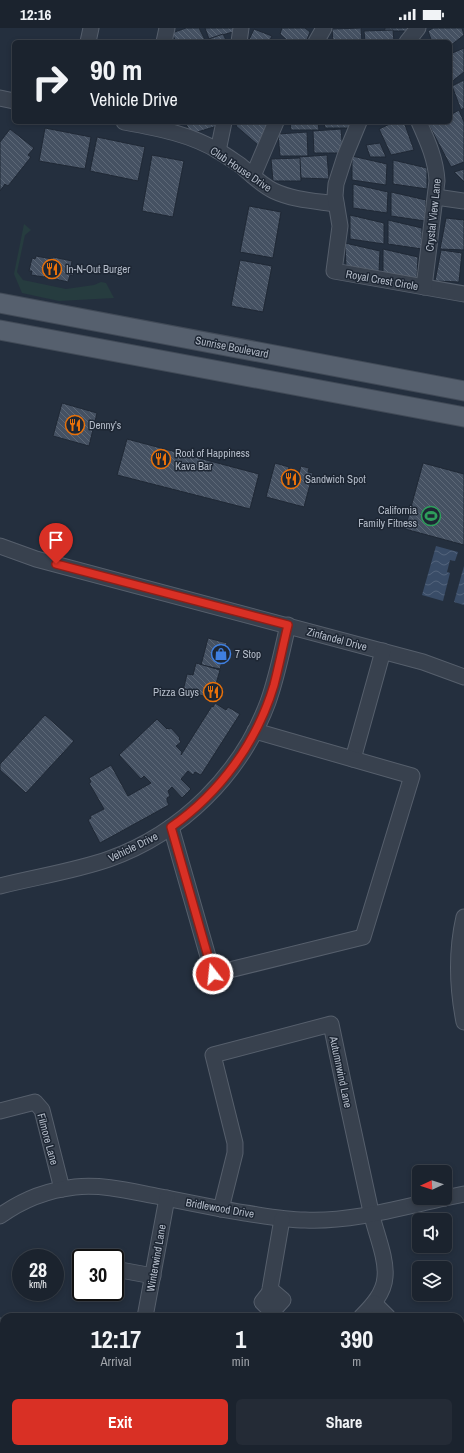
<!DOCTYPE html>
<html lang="en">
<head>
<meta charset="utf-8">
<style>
	:root { --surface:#1b232e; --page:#242b36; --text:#f1f3f6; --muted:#a0a4aa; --line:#39404a; --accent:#d93025 }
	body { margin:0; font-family:"Archivo Narrow",sans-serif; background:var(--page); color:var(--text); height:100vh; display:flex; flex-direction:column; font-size:15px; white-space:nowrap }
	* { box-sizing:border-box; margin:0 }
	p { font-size:13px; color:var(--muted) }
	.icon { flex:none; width:22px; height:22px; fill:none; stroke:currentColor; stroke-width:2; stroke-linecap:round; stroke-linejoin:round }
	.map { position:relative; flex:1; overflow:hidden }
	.sheet { position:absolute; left:0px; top:1285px; width:464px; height:140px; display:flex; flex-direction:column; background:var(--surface); border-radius:12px 12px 0 0; box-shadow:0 2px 6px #0003,0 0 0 1px var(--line) }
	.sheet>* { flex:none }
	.banner { position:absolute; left:12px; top:12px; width:440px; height:84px; border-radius:6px; box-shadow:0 2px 6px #0003,0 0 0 1px var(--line); background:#1b232e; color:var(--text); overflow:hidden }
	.needle { width:26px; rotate:267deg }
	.controls { position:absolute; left:412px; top:1137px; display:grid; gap:8px }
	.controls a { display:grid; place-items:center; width:40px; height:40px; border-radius:6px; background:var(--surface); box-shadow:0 2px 6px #0003,0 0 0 1px var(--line); font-size:20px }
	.speed { position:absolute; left:12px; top:1221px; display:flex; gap:8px; font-size:20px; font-weight:700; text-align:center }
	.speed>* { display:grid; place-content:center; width:52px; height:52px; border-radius:50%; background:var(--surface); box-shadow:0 2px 6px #0003,0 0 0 1px var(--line); line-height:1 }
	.speed small { font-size:10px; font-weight:400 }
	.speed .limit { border:2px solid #111; border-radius:6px; background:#fff; color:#111 }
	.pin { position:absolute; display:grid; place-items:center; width:34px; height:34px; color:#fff; margin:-41px -17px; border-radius:50% 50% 50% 0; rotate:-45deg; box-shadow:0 0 4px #0007 }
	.pin .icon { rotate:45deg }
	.me { position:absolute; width:44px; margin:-22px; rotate:344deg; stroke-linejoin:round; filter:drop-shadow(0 0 3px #0008) }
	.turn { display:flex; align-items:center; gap:14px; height:84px; padding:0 12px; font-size:18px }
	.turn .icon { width:52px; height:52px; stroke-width:2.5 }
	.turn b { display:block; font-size:28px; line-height:34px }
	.eta { display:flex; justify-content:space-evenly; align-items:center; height:68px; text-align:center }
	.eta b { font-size:24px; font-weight:800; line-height:28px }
	.cta { display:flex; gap:8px; margin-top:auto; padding:8px 12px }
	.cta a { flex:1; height:46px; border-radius:6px; background:var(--accent); color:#fff; font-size:16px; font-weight:800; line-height:46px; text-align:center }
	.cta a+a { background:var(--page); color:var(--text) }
	.status { display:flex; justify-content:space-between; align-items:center; height:28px; padding:0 20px; background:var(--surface); direction:ltr }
	.status svg { height:11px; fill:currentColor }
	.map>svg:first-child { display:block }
</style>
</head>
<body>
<div class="status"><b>12:16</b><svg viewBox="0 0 49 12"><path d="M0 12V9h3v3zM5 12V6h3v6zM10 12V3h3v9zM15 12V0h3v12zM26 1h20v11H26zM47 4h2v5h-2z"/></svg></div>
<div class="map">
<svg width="464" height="1425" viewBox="0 0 464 1425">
	<defs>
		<pattern id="water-waves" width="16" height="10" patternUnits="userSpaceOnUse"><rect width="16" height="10" fill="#394c67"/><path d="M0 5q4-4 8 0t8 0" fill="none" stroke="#53647b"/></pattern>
		<pattern id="building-back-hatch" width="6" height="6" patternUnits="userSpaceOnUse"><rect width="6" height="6" fill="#455162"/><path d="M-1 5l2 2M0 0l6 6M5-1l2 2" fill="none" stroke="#5d6877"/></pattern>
	</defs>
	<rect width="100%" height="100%" fill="#242f3e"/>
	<polygon fill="#263c3f" points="24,196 31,202 25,207 17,244 23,252 66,261 94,257 101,254 106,255 114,270 59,273 22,265 14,246"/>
	<g fill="url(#water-waves)">
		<polygon points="436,518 458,524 455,533 450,532 447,544 450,545 443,573 422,567"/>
		<polygon points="464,538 464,577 454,574"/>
	</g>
	<g fill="url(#building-back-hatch)" stroke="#1f2835">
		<polygon points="186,0 199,0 205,12 197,14 176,14 172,5"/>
		<polygon points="205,0 235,0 236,3 209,11"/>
		<polygon points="282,0 305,0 310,4 306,14 289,14 280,6"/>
		<polygon points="361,0 362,14 333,14 332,1"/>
		<rect x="385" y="0" width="28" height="3"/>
		<polygon points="433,0 462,0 464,7 450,18 450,14 432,14 428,3"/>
		<polygon points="254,1 272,8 269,14 248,14"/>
		<polygon points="393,2 394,14 365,14 364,3"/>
		<polygon points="223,6 227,14 200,14"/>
		<polygon points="464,20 464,44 450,55 450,26"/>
		<polygon points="464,52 464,80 461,82 452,58"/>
		<polygon points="459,82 464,94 464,134 451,139 429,97 434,94 450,94 450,87"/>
		<polygon points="185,94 215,94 217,98 191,106"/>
		<polygon points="238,94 263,94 267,97 258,117 236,98"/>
		<polygon points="290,94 318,94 319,102 291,102"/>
		<polygon points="324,94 353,94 353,100 325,100"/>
		<polygon points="394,94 404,94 414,122 391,127 379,101"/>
		<polygon points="45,100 91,109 85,141 39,133"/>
		<polygon points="10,101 34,120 28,127 31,129 8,158 5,156 0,163 0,114"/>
		<polygon points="341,101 343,125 314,125 313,103"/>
		<polygon points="307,104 308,128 280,128 278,106"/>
		<polygon points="97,109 145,119 138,153 90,143"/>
		<polygon points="380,115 386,129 370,129 366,117"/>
		<polygon points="152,127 184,133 173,189 142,183"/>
		<polygon points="327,127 329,151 301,150 299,129"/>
		<polygon points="352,128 387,136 386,157 352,152"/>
		<polygon points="300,130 301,153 273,153 271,131"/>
		<polygon points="393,132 427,140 427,161 393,156"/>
		<polygon points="464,141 464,154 454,144"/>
		<polygon points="353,156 388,164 387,185 353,180"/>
		<polygon points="391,164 426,172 425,193 391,188"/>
		<polygon points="249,178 281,184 273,230 240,224"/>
		<polygon points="350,187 384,195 384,216 350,211"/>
		<polygon points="446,190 464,192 464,222 440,221"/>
		<polygon points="388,192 422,200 422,221 388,216"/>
		<polygon points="345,215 380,223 379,244 346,239"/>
		<polygon points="383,221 418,229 417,250 383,245"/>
		<polygon points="441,222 462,225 459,254 435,253"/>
		<polygon points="36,228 52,231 53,229 72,233 71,239 74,240 73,248 70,247 68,254 51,250 51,249 45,248 44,249 31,247 32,243 29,243 32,230 35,231"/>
		<polygon points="240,232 272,238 263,284 231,278"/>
		<polygon points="62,375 97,385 89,418 53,408"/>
		<polygon points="127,411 259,446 250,481 117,447"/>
		<polygon points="275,435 289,439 288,443 299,445 301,438 309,440 308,444 313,445 304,479 266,469"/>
		<polygon points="423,435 464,446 464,517 405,501"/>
		<polygon points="208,610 227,615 220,641 201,637"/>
		<polygon points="196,635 220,642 212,670 183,663 187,646 193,647"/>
		<polygon points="215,675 226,682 228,679 240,686 201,747 195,744 193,747 188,743 181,751 191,761 182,770 172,759 168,763 170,768 167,770 167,773 169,777 100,815 88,792 91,790 90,788 104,781 89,755 91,754 89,750 111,737 128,768 151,755 144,748 141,751 119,727 157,691 167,701 168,700 169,701 171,700 180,710 179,711 181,714 176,718 182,724 181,727 212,678 213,679"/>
		<polygon points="45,687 74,713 26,765 0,742 0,736"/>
	</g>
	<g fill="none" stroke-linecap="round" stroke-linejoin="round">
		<g stroke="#565f6c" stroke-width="17">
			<g id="minor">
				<polyline points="88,14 91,0"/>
				<polyline points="164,14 167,0"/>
				<polyline points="239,14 241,0"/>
				<polyline points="316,14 324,0"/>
				<polyline points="407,14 418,0"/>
				<polyline points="0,70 14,73"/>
				<path d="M124,94c33,6 67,12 96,30 7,4 14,9 20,13 11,9 21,20 34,26 19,9 42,10 62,13"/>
				<polyline points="359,94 345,128 336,156 335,168 340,198 334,243 464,266"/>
				<path d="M419,94c9,20 17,38 18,59l-13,106"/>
				<polyline points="218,123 224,94"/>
				<polyline points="253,148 276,94"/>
				<polyline points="436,169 464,173"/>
				<polyline points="0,518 36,531 423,634 464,649"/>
				<polyline points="353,731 383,623"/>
				<polyline points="171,799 213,946 363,909 412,748 255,703"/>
				<path d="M0,858c35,-9 75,-15 109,-27 73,-26 132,-85 159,-157 9,-25 14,-51 20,-77"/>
				<path d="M464,889c-8,35 -7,69 0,105"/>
				<polyline points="0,1083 35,1074 42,1082 62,1161"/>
				<polyline points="445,1170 464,1166"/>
				<path d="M221,1181l14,-56v-10l-22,-88 118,-31c13,63 26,125 40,188 4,19 16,46 14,65 -1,16 -13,29 -24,40"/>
				<path d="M0,1188c22,-16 48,-26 75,-29 27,-3 55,4 81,9 30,6 59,12 89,17 20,3 40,7 60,7 47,2 94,-12 140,-22"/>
				<polyline points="115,1241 153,1248"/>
				<polyline points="270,1261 283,1272 272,1284 262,1274 269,1265 270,1261 282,1191"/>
				<polyline points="374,1275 388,1289"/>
				<polyline points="145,1289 167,1170"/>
				<polyline points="0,1298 4,1299"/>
				<polyline points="0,1321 4,1321"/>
				<polyline points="67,1421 68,1425"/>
				<polyline points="221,1425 223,1421"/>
			</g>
		</g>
		<g stroke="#414a57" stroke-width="21">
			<g id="major">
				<polyline points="0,275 464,363"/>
				<polyline points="0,302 464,389"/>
			</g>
		</g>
		<use href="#minor" stroke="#38414e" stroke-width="15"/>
		<use href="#major" stroke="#56606e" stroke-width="19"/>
	</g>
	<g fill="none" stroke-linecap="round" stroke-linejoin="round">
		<g stroke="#8d1f18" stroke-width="10">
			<path id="route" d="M56,536l232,61c-5,20 -9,41 -14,60 -17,57 -54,108 -103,142l42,147"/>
		</g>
		<use href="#route" stroke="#d93025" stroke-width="7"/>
	</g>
	<defs>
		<g id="restaurant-ring" transform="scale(1)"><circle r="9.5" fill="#1d2633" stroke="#e8710a" stroke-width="1.5"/><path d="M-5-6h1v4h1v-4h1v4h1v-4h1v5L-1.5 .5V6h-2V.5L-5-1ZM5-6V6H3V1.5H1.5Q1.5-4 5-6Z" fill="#e8710a"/></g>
		<g id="stadium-ring" transform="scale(1)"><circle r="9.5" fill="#1d2633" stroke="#2e9e5b" stroke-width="1.5"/><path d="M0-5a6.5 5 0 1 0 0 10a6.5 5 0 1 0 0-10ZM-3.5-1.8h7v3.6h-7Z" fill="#2e9e5b"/></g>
		<g id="shop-ring" transform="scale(1)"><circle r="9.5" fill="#1d2633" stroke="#3f7fe0" stroke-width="1.5"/><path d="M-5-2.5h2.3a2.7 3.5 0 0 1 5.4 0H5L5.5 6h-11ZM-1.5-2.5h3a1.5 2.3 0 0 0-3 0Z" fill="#3f7fe0"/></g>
	</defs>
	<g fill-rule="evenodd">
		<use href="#restaurant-ring" x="52" y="241"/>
		<use href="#restaurant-ring" x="75" y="397"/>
		<use href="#restaurant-ring" x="161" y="431"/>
		<use href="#restaurant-ring" x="291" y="451"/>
		<use href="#stadium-ring" x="431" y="488"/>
		<use href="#shop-ring" x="221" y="626"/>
		<use href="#restaurant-ring" x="213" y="664"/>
	</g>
	<g text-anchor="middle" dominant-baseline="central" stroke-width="3" stroke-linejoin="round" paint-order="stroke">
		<g font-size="11" fill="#b4bcc9" stroke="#1d2633">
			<text transform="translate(241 141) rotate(34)">Club House Drive</text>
			<text transform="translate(433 187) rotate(-84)">Crystal View Lane</text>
			<text transform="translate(382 252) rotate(10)">Royal Crest Circle</text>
			<text transform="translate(232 319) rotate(11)">Sunrise Boulevard</text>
			<text transform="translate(337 611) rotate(15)">Zinfandel Drive</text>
			<text transform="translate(133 819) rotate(-26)">Vehicle Drive</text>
			<text transform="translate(341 1044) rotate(78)">Autumnwind Lane</text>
			<text transform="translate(48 1111) rotate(75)">Filmore Lane</text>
			<text transform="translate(220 1180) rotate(10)">Bridlewood Drive</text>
			<text transform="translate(156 1230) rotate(-80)">Winterwind Lane</text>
		</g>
		<g font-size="11" fill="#b4bcc9" stroke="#1d2633" text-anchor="start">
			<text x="66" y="241">In-N-Out Burger</text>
			<text x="89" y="397">Denny's</text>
			<text x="175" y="425">Root of Happiness<tspan x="175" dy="13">Kava Bar</tspan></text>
			<text x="305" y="451">Sandwich Spot</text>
			<text x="417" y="482" text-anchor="end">California<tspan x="417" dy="13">Family Fitness</tspan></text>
			<text x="235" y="626">7 Stop</text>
			<text x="199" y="664" text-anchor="end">Pizza Guys</text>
		</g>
	</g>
</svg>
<div class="controls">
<a><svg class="needle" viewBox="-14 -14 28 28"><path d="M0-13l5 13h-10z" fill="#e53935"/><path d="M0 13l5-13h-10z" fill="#a0a4aa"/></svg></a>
<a><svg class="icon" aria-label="sound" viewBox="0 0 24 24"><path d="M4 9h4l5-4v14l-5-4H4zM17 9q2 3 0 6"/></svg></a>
<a><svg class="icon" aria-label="layers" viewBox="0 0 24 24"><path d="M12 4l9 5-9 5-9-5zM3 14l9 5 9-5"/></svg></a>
</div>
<div class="speed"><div>28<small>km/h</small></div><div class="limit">30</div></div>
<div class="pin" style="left:56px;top:536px;background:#d93025"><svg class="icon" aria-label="arrive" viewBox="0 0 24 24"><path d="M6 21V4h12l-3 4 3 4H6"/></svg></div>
<svg class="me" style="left:213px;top:946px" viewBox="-20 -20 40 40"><circle r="17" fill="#d93025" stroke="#fff" stroke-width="3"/><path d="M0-11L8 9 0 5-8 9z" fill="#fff"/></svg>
<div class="banner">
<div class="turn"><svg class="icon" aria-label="right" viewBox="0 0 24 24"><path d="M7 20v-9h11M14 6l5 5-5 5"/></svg><div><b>90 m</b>Vehicle Drive</div></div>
</div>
<section class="sheet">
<div class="eta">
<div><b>12:17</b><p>Arrival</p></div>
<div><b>1</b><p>min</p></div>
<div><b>390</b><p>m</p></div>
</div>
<div class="cta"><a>Exit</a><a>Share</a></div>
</section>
</div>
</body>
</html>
